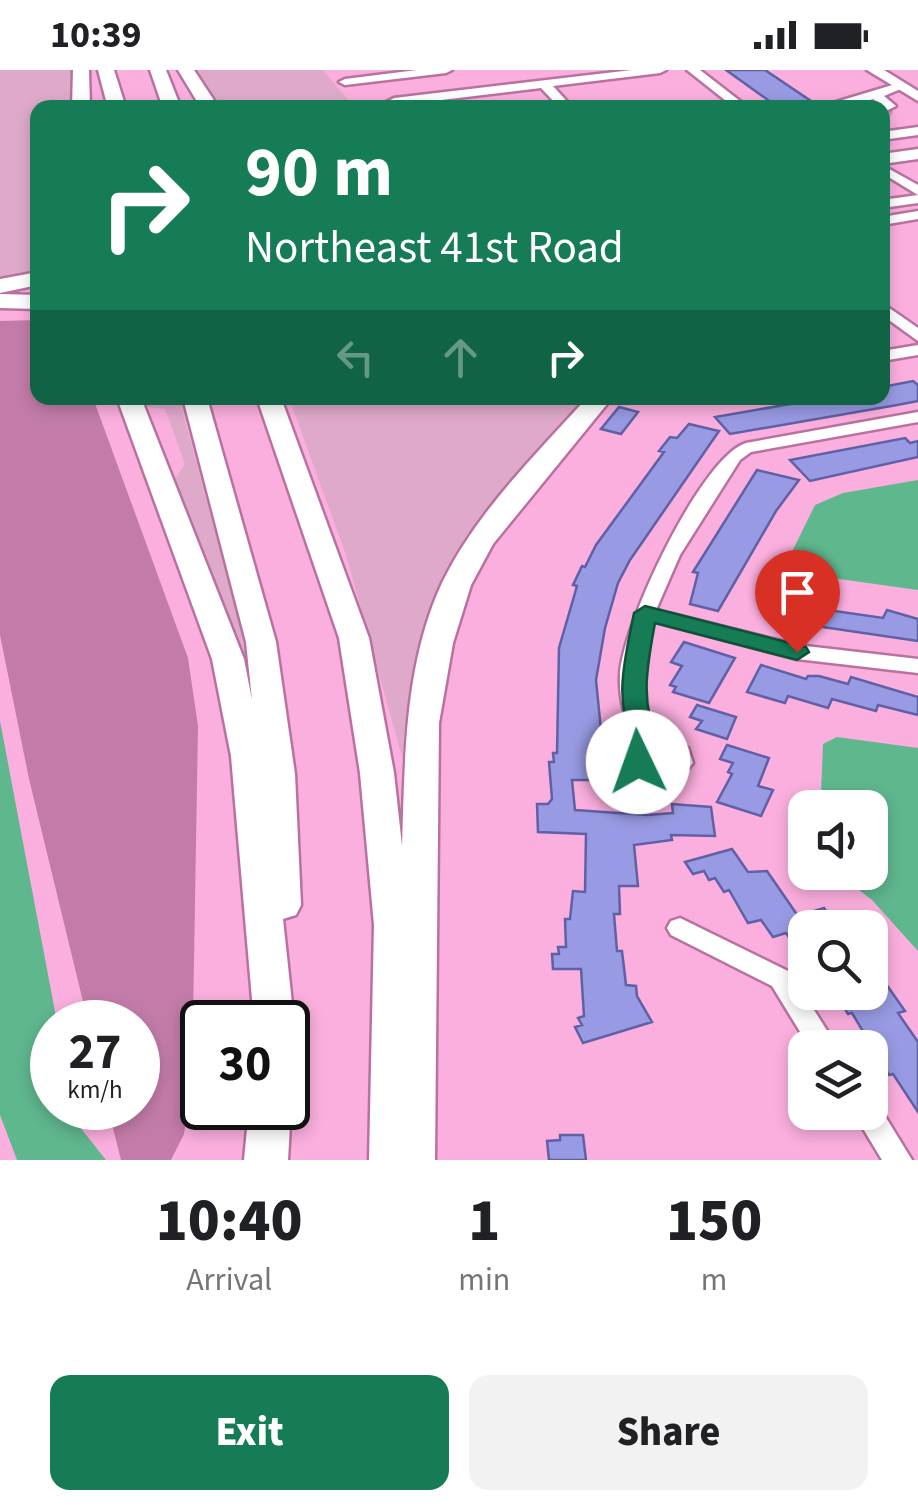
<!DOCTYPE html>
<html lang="en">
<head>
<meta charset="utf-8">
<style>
	:root { --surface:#fff; --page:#f2f2f2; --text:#202124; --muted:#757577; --accent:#157c56 }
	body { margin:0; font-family:"Source Sans 3",sans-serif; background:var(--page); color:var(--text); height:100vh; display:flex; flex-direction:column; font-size:38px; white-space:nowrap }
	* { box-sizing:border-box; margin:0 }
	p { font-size:32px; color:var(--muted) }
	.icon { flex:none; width:55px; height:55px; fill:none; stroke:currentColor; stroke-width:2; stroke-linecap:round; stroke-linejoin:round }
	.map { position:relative; height:1090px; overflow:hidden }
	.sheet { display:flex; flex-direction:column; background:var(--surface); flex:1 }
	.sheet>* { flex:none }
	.top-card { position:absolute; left:30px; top:30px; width:860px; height:305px; border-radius:20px; box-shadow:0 5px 15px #0003; background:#157c56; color:#fff; overflow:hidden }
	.controls { position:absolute; left:788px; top:720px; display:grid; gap:20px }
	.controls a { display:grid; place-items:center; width:100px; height:100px; border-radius:20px; background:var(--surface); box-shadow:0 5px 15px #0003; font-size:50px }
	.speed { position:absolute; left:30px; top:930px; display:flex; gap:20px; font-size:50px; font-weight:700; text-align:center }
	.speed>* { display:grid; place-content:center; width:130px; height:130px; border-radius:50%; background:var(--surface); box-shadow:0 5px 15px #0003; line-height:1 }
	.speed small { font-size:25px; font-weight:400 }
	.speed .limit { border:5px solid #111; border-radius:15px; background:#fff; color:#111 }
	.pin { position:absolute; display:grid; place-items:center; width:85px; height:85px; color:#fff; margin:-102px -42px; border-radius:50% 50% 50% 0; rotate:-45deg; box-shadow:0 0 10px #0007 }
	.pin .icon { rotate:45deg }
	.me { position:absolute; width:110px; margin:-55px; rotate:357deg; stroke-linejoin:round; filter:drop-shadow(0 0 8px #0008) }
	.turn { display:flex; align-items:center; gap:35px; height:210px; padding:0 50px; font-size:45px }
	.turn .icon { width:130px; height:130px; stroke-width:2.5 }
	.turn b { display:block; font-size:70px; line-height:85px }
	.lanes { display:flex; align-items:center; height:95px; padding:0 50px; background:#0003; justify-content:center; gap:50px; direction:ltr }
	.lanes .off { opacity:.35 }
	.eta { display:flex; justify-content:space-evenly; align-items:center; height:170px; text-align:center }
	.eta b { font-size:60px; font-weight:800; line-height:70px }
	.cta { display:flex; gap:20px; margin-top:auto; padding:20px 50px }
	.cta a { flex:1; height:115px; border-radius:20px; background:var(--accent); color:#fff; font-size:40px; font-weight:800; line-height:115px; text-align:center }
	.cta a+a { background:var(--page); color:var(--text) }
	.status { display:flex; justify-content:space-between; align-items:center; height:70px; padding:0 50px; background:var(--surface); direction:ltr }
	.status svg { height:28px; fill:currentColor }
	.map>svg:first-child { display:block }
</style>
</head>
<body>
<div class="status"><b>10:39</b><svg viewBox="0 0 49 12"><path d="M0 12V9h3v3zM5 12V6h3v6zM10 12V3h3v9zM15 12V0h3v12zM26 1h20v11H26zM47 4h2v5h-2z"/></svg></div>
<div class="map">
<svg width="918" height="1090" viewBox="0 0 918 1090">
	<rect width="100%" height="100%" fill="#fbafde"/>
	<g fill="#dfaaca">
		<polygon points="0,0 75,0 76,37 38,38 37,206 0,213"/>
		<polygon points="191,0 323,0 354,37 214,37"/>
		<polygon points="138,328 179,328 238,547 255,640 173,412 185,394 165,339 142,336"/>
		<polygon points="289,328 587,328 498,430 407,705 346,485"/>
	</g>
	<polygon fill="#c37ca9" points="37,250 38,328 93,328 188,588 198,656 192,1008 184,1064 171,1090 121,1090 108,1038 138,1038 138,952 88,952 29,709 0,565 0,251"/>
	<g fill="#5fb78e">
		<polygon points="918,410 918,520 789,502 786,494 815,435 843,423"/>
		<polygon points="0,651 57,952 52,952 52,1038 75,1038 79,1056 106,1090 17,1090 0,1045"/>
		<polygon points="837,667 918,678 918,881 872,830 837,803 870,802 870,738 816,737 821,724 823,674"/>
	</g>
	<g fill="#989be3" stroke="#6060a4" stroke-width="2.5">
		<polygon points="726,0 765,0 814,33 779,38"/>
		<polygon points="913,311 918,315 918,331 897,335 730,364 715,347 825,328 882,328 882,317"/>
		<polygon points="619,337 638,342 621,364 601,359"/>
		<polygon points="689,354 719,361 630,490 618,513 605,558 596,610 606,710 572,710 575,740 647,745 673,743 672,734 711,737 715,766 671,765 672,770 634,775 638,816 619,816 620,844 614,844 617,881 622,881 626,915 636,916 637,926 652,952 583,973 575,957 582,955 578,948 584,946 581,899 553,899 552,884 559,884 558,877 566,877 565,849 570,849 573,821 585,822 586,764 538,762 537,734 548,734 552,729 549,692 554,692 553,683 557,683 559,578 577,516 573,515 582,496 585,497 596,475 664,382 659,381 670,367 677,368"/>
		<polygon points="905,368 910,373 918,371 918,387 810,411 790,390"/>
		<polygon points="757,400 799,410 776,441 718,541 690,534 698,503 693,502"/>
		<polygon points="793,535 883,548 887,540 918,549 918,571 816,556 808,561 783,554"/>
		<polygon points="684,572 735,588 709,633 673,622 676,617 670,615 682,596 671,592"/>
		<polygon points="761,595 806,609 808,606 819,606 848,614 851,607 918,627 918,645 878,635 876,641 832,629 828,638 788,626 785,633 747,622"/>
		<polygon points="697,635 736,647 727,669 696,659 702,651 690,647"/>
		<polygon points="727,675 769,688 758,716 773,720 761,746 717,732 732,704 728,702 733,693 720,689"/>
		<polygon points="732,779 748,802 767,801 798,846 824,838 838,858 805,858 805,873 795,876 786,863 773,867 761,850 748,853 729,820 724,822 715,808 709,810 704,801 693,804 685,792"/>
		<polygon points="870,891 905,941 898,943 918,972 918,1042 893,1004 889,1005 852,943 848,944 840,931 854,927 850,922 870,922"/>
		<polygon points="560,1065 583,1065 586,1090 549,1090 547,1071 560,1070"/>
	</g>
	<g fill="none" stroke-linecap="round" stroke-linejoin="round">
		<polyline stroke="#d390ba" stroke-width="12" stroke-dasharray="12 6" stroke-linecap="butt" points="885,44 890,47"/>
		<g stroke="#b9729f" stroke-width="5">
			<g id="minor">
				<polygon points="417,0 452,0 446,3 345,15 339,12 345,9"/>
				<polygon points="632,0 666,0 660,3 553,16 573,38 560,38 541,18 375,38 394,28"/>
				<polygon points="687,0 700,0 749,38 735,38"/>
				<polygon points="899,13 903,14 903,18 884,26 896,36 882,43 882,38 878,38 882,35 873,29 846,38 816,38"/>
				<polygon points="918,57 918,65 882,70 882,62"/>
				<polygon points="882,95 918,115 918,125 882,103"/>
				<polygon points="918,125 918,133 882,138 882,130"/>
				<polygon points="918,141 918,149 882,155 882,147"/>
				<polygon points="882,233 918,258 918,271 882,245"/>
				<polygon points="918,275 918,285 882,291 882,281"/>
				<path d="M918,342v10l-167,30 -11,8 -60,95 -24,55 141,35 121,14v14l-121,-14 -145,-38c-14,39 -14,77 2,116l16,1 18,10 5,15c-18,24 -49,22 -66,-2l1,-9 7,-9c-9,-23 -16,-42 -15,-67 1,-49 81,-219 126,-233zM659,681l11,6v3l-6,5 -10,-2 -4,-8z"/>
				<polygon points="680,848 790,902 838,978 810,978 772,916 671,865 667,858 671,851"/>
				<polygon points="870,1031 877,1033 912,1090 882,1090 853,1042 870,1042"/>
			</g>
		</g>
		<g stroke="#b9729f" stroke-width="5">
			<g id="major">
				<polygon points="867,0 884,0 918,21 918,31"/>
				<polygon points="918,79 918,89 882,94 882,84"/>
			</g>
		</g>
		<g stroke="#b9729f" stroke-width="5">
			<g id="highway">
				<polygon points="73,0 89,0 90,38 72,38"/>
				<polygon points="98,0 114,0 126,38 108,38"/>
				<polygon points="150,0 166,0 181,38 163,38"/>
				<polygon points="178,0 194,0 219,38 201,38"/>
				<polygon points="38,202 38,215 0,223 0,209"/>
				<polygon points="0,224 38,225 38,239 0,238"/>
				<polygon points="117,328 141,328 244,589 252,630 246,572 183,328 207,328 276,572 295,704 301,835 296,845 283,849 294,952 288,964 288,952 254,952 231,686 212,589"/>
				<path d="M257,328h24l88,240 25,135 8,73c3,-88 2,-181 40,-263 34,-70 93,-128 145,-185h25l-119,146 -22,41 -18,58 -14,80 -4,437h-66l5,-235 -14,-152 -21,-135z"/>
				<polygon points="288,1031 291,1038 288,1090 244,1090 249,1038 288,1038"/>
			</g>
		</g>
		<use href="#minor" fill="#fff" fill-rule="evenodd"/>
		<use href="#major" fill="#fff" fill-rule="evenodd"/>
		<use href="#highway" fill="#fff" fill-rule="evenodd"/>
	</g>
	<path fill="#157c56" stroke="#0e5138" stroke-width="2.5" d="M645,536l161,41 3,5 -12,8 -142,-37c-8,44 -16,80 5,122l-13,23 -9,2 -12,-8v-10l8,-9c-21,-44 -9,-84 0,-130z"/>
</svg>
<div class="controls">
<a><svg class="icon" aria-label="sound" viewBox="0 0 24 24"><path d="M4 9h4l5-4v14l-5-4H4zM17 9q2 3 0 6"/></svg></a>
<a><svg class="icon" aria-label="search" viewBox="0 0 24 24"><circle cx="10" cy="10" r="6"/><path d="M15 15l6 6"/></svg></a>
<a><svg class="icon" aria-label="layers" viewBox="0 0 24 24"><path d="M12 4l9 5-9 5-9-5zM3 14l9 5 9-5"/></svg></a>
</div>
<div class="speed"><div>27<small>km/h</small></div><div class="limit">30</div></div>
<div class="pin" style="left:797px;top:582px;background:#d93025"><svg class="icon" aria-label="arrive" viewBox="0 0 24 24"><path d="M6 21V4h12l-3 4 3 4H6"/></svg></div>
<svg class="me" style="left:638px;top:692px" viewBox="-20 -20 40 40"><circle r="19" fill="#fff"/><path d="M0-13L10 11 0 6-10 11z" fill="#157c56"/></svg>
<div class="top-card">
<div class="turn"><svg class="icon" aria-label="right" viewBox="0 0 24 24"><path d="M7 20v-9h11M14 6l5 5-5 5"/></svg><div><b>90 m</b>Northeast 41st Road</div></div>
<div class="lanes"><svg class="icon off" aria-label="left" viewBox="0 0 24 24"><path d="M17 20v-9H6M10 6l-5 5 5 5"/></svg><svg class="icon off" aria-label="ahead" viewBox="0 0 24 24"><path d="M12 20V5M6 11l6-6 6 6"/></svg><svg class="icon" aria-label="right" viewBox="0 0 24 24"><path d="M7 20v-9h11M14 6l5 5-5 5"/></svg></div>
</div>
</div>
<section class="sheet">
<div class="eta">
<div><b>10:40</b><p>Arrival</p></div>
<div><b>1</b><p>min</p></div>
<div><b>150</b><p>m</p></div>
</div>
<div class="cta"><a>Exit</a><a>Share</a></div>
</section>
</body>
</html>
